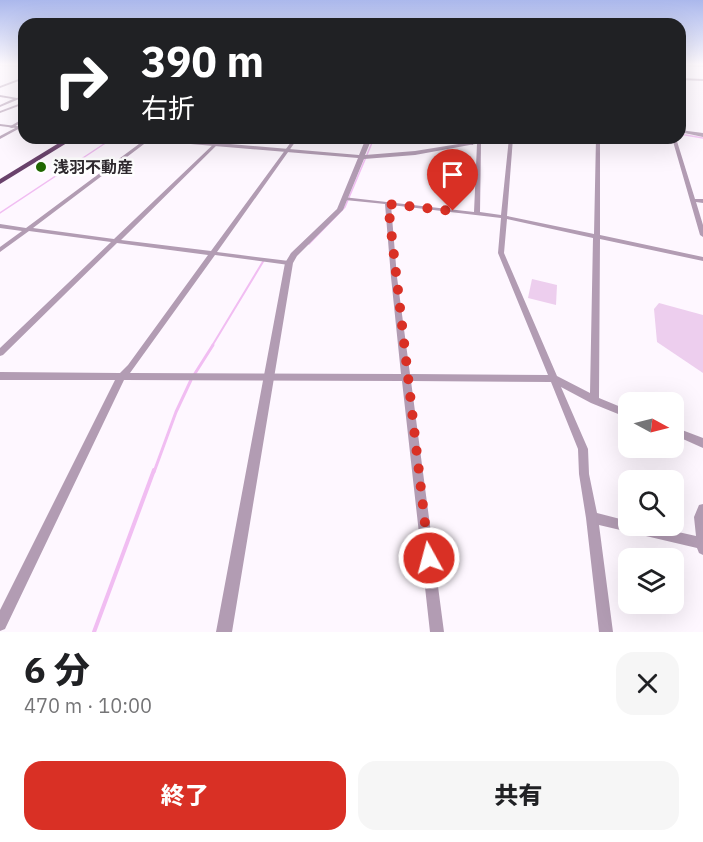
<!DOCTYPE html>
<html lang="ja">
<head>
<meta charset="utf-8">
<style>
	:root { --surface:#fff; --page:#f6f6f6; --text:#202124; --muted:#757577; --accent:#d93025 }
	body { margin:0; font-family:"IBM Plex Sans","Noto Sans JP",sans-serif; background:var(--page); color:var(--text); height:100vh; display:flex; flex-direction:column; font-size:22px; white-space:nowrap }
	* { box-sizing:border-box; margin:0 }
	p { font-size:20px; color:var(--muted) }
	.icon { flex:none; width:33px; height:33px; fill:none; stroke:currentColor; stroke-width:2; stroke-linecap:round; stroke-linejoin:round }
	.map { position:relative; height:632px; overflow:hidden }
	.sheet { display:flex; flex-direction:column; background:var(--surface); flex:1 }
	.sheet>* { flex:none }
	.top-card { position:absolute; left:18px; top:18px; width:668px; height:126px; border-radius:18px; box-shadow:0 6px 24px #0002; background:#202124; color:#fff; overflow:hidden }
	.needle { width:39px; rotate:97deg }
	.controls { position:absolute; left:618px; top:392px; display:grid; gap:12px }
	.controls a { display:grid; place-items:center; width:66px; height:66px; border-radius:12px; background:var(--surface); box-shadow:0 6px 24px #0002; font-size:30px }
	.pin { position:absolute; display:grid; place-items:center; width:51px; height:51px; color:#fff; margin:-62px -26px; border-radius:50% 50% 50% 0; rotate:-45deg; box-shadow:0 0 6px #0007 }
	.pin .icon { rotate:45deg }
	.me { position:absolute; width:66px; margin:-33px; rotate:353deg; stroke-linejoin:round; filter:drop-shadow(0 0 4px #0008) }
	.turn { display:flex; align-items:center; gap:21px; height:126px; padding:0 24px; font-size:27px }
	.turn .icon { width:78px; height:78px; stroke-width:2.5 }
	.turn b { display:block; font-size:42px; line-height:51px }
	.round { display:grid; place-items:center; flex:none; width:63px; height:63px; border-radius:18px; background:var(--page) }
	.overview { display:flex; align-items:center; justify-content:space-between; height:102px; padding:0 24px }
	h1 { font-size:36px; font-weight:800; line-height:45px }
	.action { display:flex; gap:12px; margin-top:auto; padding:12px 24px }
	.action a { flex:1; height:69px; border-radius:18px; background:var(--accent); color:#fff; font-size:24px; font-weight:800; line-height:69px; text-align:center }
	.action a+a { background:var(--page); color:var(--text) }
	.map>svg:first-child { display:block }
</style>
</head>
<body>
<div class="map">
<svg width="703" height="632" viewBox="0 0 703 632">
	<rect width="100%" height="100%" fill="#fef7ff"/>
	<g fill="#edceee">
		<polygon points="532,279 557,285 556,305 528,298"/>
		<polygon points="659,303 703,315 703,373 657,342 654,309"/>
	</g>
	<g fill="none" stroke-linecap="round" stroke-linejoin="round">
		<g stroke="#f1bdf2" stroke-width="1.5">
			<polyline points="680,134 703,138"/>
			<polyline points="0,213 113,138"/>
			<polyline points="309,244 345,207 374,138"/>
		</g>
		<polyline stroke="#f1bdf2" stroke-width="2" points="212,346 264,260"/>
		<g stroke="#f1bdf2" stroke-width="3">
			<polyline points="194,375 213,345"/>
			<polyline points="154,472 176,412 191,380"/>
		</g>
		<polyline stroke="#f1bdf2" stroke-width="4" points="94,632 154,470"/>
		<g fill="#b29cb3" fill-rule="evenodd">
			<polygon points="0,65 24,65 24,67 0,66"/>
			<polygon points="682,65 703,65 703,67 683,66"/>
			<polygon points="24,77 24,79 0,88 0,86"/>
			<polygon points="680,78 703,79 703,81 680,80"/>
			<polygon points="0,95 17,98 24,95 24,97 0,107 0,105 13,99 0,97"/>
			<polygon points="24,102 24,104 0,113 0,111"/>
			<polygon points="24,118 24,121 12,128 9,127"/>
			<polygon points="19,126 22,127 0,139 0,136"/>
			<path d="M147,138h5l-119,90 81,11 106,-101h4l-103,102 90,11 83,-113h4l-81,114 72,9 3,2 -3,2 -74,-10 -85,118 271,1 -10,-97 -6,-73 -40,-4 -2,-1v-2l131,15 3,-68 2,-1 2,1 -1,68 21,3 8,-77h4l-6,78 87,18 2,-96h4v97l103,22v4l-103,-22 -1,159 29,12v8l-37,-15 -30,-16 27,62 1,25 8,39 31,8v4h19l49,11 -2,-19 5,-12 4,-1v51l-4,-2 -2,-5 -98,-23 14,107h-14l-13,-114 -7,-44 -1,-25 -27,-67 -140,-1 33,251h-14l-28,-251 -278,-1 -119,249 -5,2v-21l115,-230h-115v-8l120,1 8,-8 80,-110 -91,-12 -114,112 -3,1v-8l111,-106 -82,-11 -29,21v-5l22,-16 -22,-3v-4l26,4zM391,205l110,13 -3,35 50,122 -138,-1 -13,-97zM507,219l86,19 -3,155 -33,-17 -53,-123z"/>
			<polygon points="469,138 473,138 473,145 469,144"/>
			<polygon points="672,138 676,138 695,199 703,199 703,203 696,202 703,225 703,237 700,235"/>
			<polygon points="674,427 703,438 703,448 674,435"/>
		</g>
		<g fill="#b29cb3" fill-rule="evenodd">
			<polygon points="0,124 24,127 24,129 0,126"/>
			<polygon points="680,130 703,133 703,137 680,132"/>
			<polygon points="140,138 161,138 359,155 366,138 372,138 365,155 415,151 496,138 508,138 415,155 364,159 343,210 297,256 293,263 232,632 216,632 285,263 291,253 337,209 358,158 143,140"/>
		</g>
		<polygon fill="#6a426c" fill-rule="evenodd" points="67,138 75,138 0,184 0,179"/>
	</g>
	<linearGradient id="sky" x2="0" y2="1"><stop stop-color="#abb8ec"/><stop offset="0.42" stop-color="#fffbff"/><stop offset="1" stop-color="#fffbff" stop-opacity="0"/></linearGradient>
	<rect width="703" height="154" fill="url(#sky)"/>
	<g fill="none" stroke-linecap="round" stroke-linejoin="round">
		<polyline stroke="#d93025" stroke-width="10" stroke-dasharray="0 18" points="429,558 388,204 453,211"/>
	</g>
	<circle fill="#206700" stroke="#fff" stroke-width="2" cx="41" cy="167" r="6"/>
	<g text-anchor="middle" dominant-baseline="central" stroke-width="5" stroke-linejoin="round" paint-order="stroke">
		<g font-size="16" font-weight="bold" fill="#2f2a2f" stroke="#fff" text-anchor="start">
			<text x="53" y="167">浅羽不動産</text>
		</g>
	</g>
</svg>
<div class="controls">
<a><svg class="needle" viewBox="-14 -14 28 28"><path d="M0-13l5 13h-10z" fill="#e53935"/><path d="M0 13l5-13h-10z" fill="#757577"/></svg></a>
<a><svg class="icon" aria-label="search" viewBox="0 0 24 24"><circle cx="10" cy="10" r="6"/><path d="M15 15l6 6"/></svg></a>
<a><svg class="icon" aria-label="layers" viewBox="0 0 24 24"><path d="M12 4l9 5-9 5-9-5zM3 14l9 5 9-5"/></svg></a>
</div>
<div class="pin" style="left:453px;top:211px;background:#d93025"><svg class="icon" aria-label="arrive" viewBox="0 0 24 24"><path d="M6 21V4h12l-3 4 3 4H6"/></svg></div>
<svg class="me" style="left:429px;top:558px" viewBox="-20 -20 40 40"><circle r="17" fill="#d93025" stroke="#fff" stroke-width="3"/><path d="M0-11L8 9 0 5-8 9z" fill="#fff"/></svg>
<div class="top-card">
<div class="turn"><svg class="icon" aria-label="right" viewBox="0 0 24 24"><path d="M7 20v-9h11M14 6l5 5-5 5"/></svg><div><b>390 m</b>右折</div></div>
</div>
</div>
<section class="sheet">
<div class="overview"><div><h1>6 分</h1><p>470 m · 10:00</p></div><a class="round"><svg class="icon" aria-label="close" viewBox="0 0 24 24"><path d="M6 6l12 12M18 6L6 18"/></svg></a></div>
<div class="action"><a>終了</a><a>共有</a></div>
</section>
</body>
</html>
